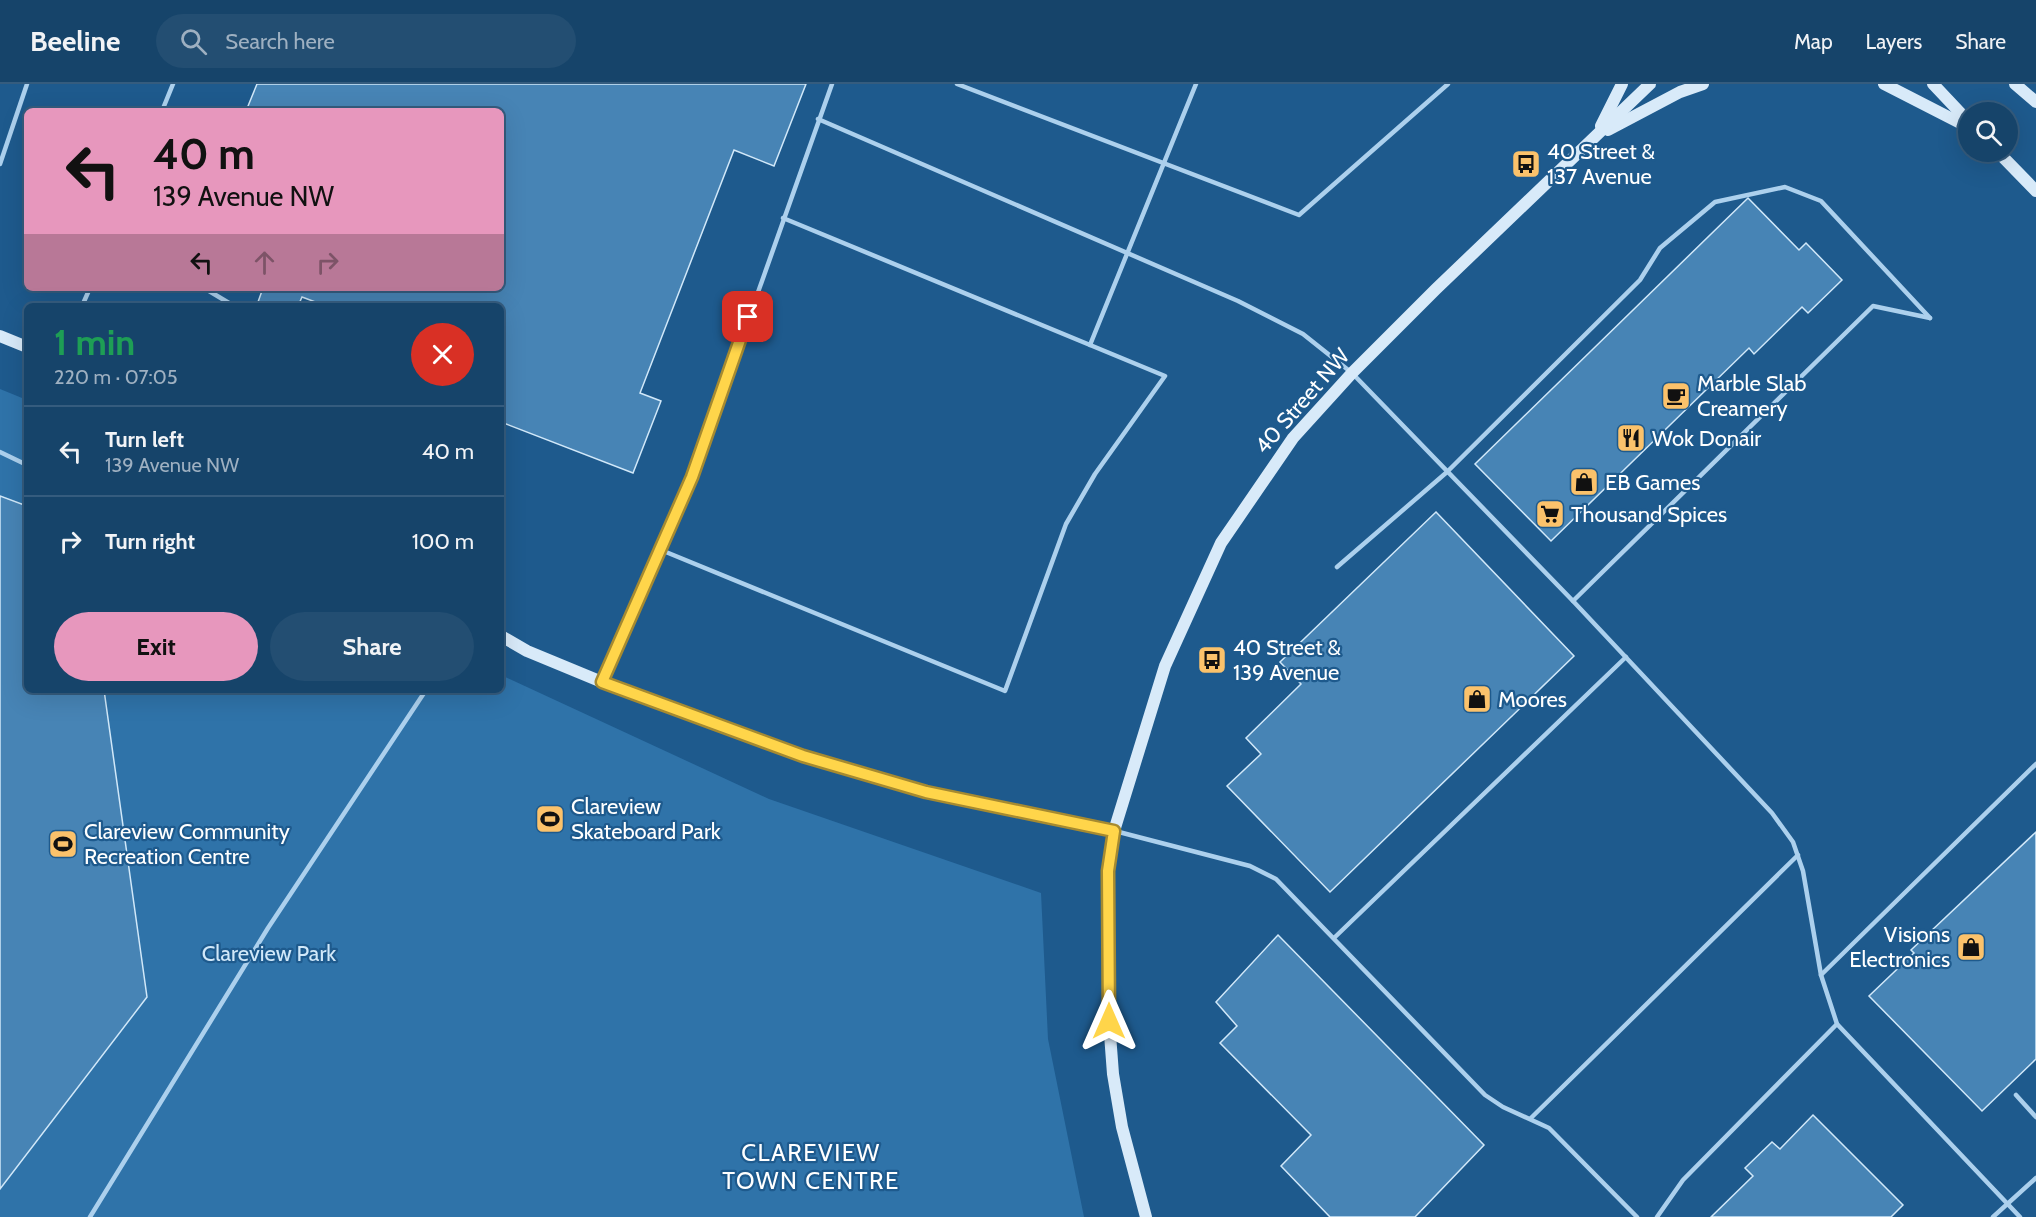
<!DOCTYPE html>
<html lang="en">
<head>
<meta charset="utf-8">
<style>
	:root { --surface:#16446a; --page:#234e72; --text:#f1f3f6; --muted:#9eb0c1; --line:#355c7e; --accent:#e797bd }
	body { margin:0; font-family:Cabin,sans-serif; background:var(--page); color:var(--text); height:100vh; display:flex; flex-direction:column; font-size:22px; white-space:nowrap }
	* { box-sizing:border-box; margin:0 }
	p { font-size:20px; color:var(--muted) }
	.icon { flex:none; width:33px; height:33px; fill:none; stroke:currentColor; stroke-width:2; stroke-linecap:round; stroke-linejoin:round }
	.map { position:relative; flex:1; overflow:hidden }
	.panel { position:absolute; left:24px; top:219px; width:480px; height:390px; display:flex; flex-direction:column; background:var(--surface); border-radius:9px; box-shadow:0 6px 24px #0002,0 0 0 2px var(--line) }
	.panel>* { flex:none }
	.top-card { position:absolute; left:24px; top:24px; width:480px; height:183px; border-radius:9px; box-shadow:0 6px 24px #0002,0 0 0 2px var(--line); background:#e797bd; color:#111; overflow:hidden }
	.controls { position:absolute; left:1958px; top:18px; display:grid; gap:12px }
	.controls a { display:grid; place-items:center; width:60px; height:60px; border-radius:50%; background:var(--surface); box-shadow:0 6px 24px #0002,0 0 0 2px var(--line); font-size:30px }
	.pin { position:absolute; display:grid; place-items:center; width:51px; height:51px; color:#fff; margin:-26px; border-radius:12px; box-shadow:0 3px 9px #0006 }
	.me { position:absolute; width:66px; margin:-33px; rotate:0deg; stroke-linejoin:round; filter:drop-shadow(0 0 4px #0008) }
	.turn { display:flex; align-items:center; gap:21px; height:126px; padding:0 30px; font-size:27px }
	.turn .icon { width:78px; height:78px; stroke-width:2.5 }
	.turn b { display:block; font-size:42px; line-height:51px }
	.lanes { display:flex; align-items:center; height:57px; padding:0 30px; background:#0003; justify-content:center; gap:30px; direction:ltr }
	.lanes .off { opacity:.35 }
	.round { display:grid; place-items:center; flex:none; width:63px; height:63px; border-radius:32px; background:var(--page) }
	.overview { display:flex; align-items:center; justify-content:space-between; height:102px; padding:0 30px }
	h1 { font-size:36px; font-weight:700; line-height:45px; color:#1e9e55 }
	.button { display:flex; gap:12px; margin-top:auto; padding:12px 30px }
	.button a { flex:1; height:69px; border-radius:36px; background:var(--accent); color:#111; font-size:24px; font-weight:700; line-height:69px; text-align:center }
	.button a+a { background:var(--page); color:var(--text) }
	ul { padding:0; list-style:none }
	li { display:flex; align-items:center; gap:18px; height:90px; padding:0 30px; border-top:2px solid var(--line) }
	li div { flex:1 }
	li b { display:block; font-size:22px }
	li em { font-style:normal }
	header { display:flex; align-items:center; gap:36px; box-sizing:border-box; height:84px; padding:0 30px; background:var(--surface); border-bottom:2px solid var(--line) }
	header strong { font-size:28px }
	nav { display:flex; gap:33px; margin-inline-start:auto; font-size:21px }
	.search { width:420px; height:54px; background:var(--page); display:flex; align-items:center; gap:15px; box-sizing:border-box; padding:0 21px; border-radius:33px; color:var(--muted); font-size:22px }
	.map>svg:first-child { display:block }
</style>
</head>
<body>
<header>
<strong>Beeline</strong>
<div class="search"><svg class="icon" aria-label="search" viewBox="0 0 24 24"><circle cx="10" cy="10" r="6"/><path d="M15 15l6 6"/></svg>Search here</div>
<nav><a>Map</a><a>Layers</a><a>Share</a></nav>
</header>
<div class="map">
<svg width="2036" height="1133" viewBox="0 0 2036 1133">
	<rect width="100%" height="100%" fill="#1e5a8d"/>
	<polygon fill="#2f73a9" points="0,305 27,316 27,606 501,606 501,591 769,715 1041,809 1048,955 1084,1133 0,1133"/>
	<g fill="#4784b5" stroke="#d1e8f9" stroke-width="1.5">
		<polygon points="257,0 806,0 774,82 734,66 640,309 661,317 633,389 501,338 501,222 326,222 302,213 298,222 269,222 258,218 263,204 501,204 501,27 246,27"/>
		<polygon points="1748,114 1799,166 1806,159 1842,196 1808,229 1802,223 1754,270 1749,264 1551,457 1475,380"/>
		<polygon points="0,412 27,422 27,606 104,606 147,913 0,1105"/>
		<polygon points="1436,428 1574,572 1330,808 1227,702 1261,670 1246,654 1301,600 1280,578"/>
		<polygon points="2036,748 2036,975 1982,1027 1869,912 1914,869 1911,866"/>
		<polygon points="1278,851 1484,1061 1415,1133 1330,1133 1281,1082 1311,1051 1220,959 1237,942 1216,918"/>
		<polygon points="1813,1031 1903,1121 1891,1133 1711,1133 1753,1092 1745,1084 1772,1058 1780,1065"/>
	</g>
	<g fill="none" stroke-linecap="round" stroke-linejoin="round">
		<g stroke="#acd0ed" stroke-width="4.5">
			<polyline points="957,0 1299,131 1448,0"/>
			<polyline points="162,27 173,0"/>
			<polyline points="818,35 1238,217 1303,250 1352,289 1573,517 1772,729 1793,758 1803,787 1821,891 1837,940 2020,1133"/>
			<polyline points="0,80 27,0"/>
			<polyline points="204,204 234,222"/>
			<polyline points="82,222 90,204"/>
			<polyline points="1090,261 1196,0"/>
			<polyline points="0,368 27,381"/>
			<polyline points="661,466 1005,607 1066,440 1095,390 1165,292 783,134"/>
			<polyline points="1337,483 1447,388 1640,196 1660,164 1715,118 1785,103 1821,117 1930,234"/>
			<polyline points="1573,517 1873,222 1930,234"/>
			<polyline points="602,596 692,394 832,0"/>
			<polyline points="1115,747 1250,782 1276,795 1485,1011 1503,1023 1549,1044 1637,1133"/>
			<polyline points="1334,854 1626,573"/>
			<polyline points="1821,891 2036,680"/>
			<polyline points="2016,1011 2036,1033"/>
			<polyline points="1531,1034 1798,771"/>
			<polyline points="90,1133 268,844 426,606"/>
			<polyline points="1657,1133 1683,1096 1837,940"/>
			<polyline points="1993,1133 2036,1094"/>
		</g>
		<g stroke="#d8eaf9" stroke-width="12">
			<polyline points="1884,0 1968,43"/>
			<polyline points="1933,0 1968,37"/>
			<polyline points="2015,0 2036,18"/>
			<polyline points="1601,42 1622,0"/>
			<polyline points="1608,46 1680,8 1703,0"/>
			<polyline points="1998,68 2036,107"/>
			<polyline points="0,252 27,263"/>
			<polyline points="501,552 527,567 602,598 803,672 926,708 1114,747"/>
			<polyline points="1146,1133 1122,1043 1113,990 1109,937 1108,787 1114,747 1165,582 1221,459 1293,354 1352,289 1436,205 1650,0"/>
		</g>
	</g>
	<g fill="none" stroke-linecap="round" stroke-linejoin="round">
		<g stroke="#a68a30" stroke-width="15">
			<polyline id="route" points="748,233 692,393 602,598 803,672 926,708 1114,747 1108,787 1109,937"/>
		</g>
		<use href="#route" stroke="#ffd54a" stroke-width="10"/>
	</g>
	<defs>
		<g id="bus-square" transform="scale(1.5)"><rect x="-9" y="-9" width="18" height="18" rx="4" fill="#fbc26b" stroke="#1e5a8d"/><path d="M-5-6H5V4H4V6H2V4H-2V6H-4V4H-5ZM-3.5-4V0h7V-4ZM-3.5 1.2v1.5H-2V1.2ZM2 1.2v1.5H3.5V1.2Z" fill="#111"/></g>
		<g id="cafe-square" transform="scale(1.5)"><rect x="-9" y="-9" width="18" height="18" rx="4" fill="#fbc26b" stroke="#1e5a8d"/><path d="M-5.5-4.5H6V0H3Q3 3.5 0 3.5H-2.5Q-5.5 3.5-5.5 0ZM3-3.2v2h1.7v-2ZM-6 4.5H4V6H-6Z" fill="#111"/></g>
		<g id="restaurant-square" transform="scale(1.5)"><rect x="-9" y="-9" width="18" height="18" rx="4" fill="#fbc26b" stroke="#1e5a8d"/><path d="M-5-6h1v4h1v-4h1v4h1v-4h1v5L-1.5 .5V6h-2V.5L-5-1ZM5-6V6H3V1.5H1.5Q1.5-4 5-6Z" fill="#111"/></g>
		<g id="shop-square" transform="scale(1.5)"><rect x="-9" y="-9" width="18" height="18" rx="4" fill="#fbc26b" stroke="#1e5a8d"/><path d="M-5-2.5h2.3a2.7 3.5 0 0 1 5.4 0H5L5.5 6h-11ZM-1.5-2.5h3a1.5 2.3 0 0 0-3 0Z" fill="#111"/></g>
		<g id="supermarket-square" transform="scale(1.5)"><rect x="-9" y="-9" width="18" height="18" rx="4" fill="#fbc26b" stroke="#1e5a8d"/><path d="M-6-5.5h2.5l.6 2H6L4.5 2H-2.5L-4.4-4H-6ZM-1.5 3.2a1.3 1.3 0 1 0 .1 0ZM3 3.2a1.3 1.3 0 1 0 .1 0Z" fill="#111"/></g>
		<g id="stadium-square" transform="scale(1.5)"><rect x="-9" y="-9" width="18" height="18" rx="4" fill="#fbc26b" stroke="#1e5a8d"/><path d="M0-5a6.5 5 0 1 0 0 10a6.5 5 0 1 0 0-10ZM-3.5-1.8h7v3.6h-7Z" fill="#111"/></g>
	</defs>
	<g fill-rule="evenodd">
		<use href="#bus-square" x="1526" y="80"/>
		<use href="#cafe-square" x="1676" y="312"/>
		<use href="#restaurant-square" x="1631" y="354"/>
		<use href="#shop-square" x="1584" y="398"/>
		<use href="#supermarket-square" x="1550" y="430"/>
		<use href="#bus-square" x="1212" y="576"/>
		<use href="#shop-square" x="1477" y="615"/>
		<use href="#stadium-square" x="550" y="735"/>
		<use href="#stadium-square" x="63" y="760"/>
		<use href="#shop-square" x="1971" y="863"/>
	</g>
	<g text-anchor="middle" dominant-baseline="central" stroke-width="4.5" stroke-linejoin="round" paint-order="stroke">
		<g font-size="22" fill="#fff" stroke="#1e5a8d" text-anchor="start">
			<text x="1547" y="67">40 Street &amp;<tspan x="1547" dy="25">137 Avenue</tspan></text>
			<text x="1697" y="299">Marble Slab<tspan x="1697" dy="25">Creamery</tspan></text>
			<text x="1652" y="354">Wok Donair</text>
			<text x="1605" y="398">EB Games</text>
			<text x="1571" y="430">Thousand Spices</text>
			<text x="1233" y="563">40 Street &amp;<tspan x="1233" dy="25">139 Avenue</tspan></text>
			<text x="1498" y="615">Moores</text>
			<text x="571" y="722">Clareview<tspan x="571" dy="25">Skateboard Park</tspan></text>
			<text x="84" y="747">Clareview Community<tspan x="84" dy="25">Recreation Centre</tspan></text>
			<text x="1950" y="850" text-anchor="end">Visions<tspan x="1950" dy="25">Electronics</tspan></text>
		</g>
		<g font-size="22" fill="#fff" stroke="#1e5a8d">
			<text transform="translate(1302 317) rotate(-49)">40 Street NW</text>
		</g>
		<g font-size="22" fill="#d1e8f9" stroke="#1e5a8d">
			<text x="269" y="869">Clareview Park</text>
		</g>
		<g font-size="24" letter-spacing="1.5" fill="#fff" stroke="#1e5a8d">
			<text x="811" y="1068">CLAREVIEW<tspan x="811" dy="28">TOWN CENTRE</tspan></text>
		</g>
	</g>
</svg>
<div class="controls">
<a><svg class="icon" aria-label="search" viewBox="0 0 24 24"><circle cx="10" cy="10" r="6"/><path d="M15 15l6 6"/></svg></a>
</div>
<div class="pin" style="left:748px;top:233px;background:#d93025"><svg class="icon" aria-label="arrive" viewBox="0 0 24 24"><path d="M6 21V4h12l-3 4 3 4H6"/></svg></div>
<svg class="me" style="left:1109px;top:937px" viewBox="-20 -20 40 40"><path d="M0-17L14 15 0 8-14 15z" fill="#ffd54a" stroke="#fff" stroke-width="4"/></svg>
<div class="top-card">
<div class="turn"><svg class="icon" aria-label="left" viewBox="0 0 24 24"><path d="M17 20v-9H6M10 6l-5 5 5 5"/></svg><div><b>40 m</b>139 Avenue NW</div></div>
<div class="lanes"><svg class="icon" aria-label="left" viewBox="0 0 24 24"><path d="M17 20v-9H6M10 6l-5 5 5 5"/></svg><svg class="icon off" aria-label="ahead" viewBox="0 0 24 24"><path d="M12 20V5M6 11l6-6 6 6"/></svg><svg class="icon off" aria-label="right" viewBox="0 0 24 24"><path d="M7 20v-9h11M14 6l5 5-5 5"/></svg></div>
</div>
<section class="panel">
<div class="overview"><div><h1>1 min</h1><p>220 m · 07:05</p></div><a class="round" style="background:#d93025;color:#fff"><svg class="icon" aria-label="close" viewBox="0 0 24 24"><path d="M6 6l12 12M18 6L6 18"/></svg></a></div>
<ul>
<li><svg class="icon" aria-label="left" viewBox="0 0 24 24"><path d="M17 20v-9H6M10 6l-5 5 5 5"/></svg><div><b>Turn left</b><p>139 Avenue NW</p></div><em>40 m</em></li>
<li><svg class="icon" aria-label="right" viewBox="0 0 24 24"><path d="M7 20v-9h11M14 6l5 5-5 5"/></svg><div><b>Turn right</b></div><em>100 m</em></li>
</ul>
<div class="button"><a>Exit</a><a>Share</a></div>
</section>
</div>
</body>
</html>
